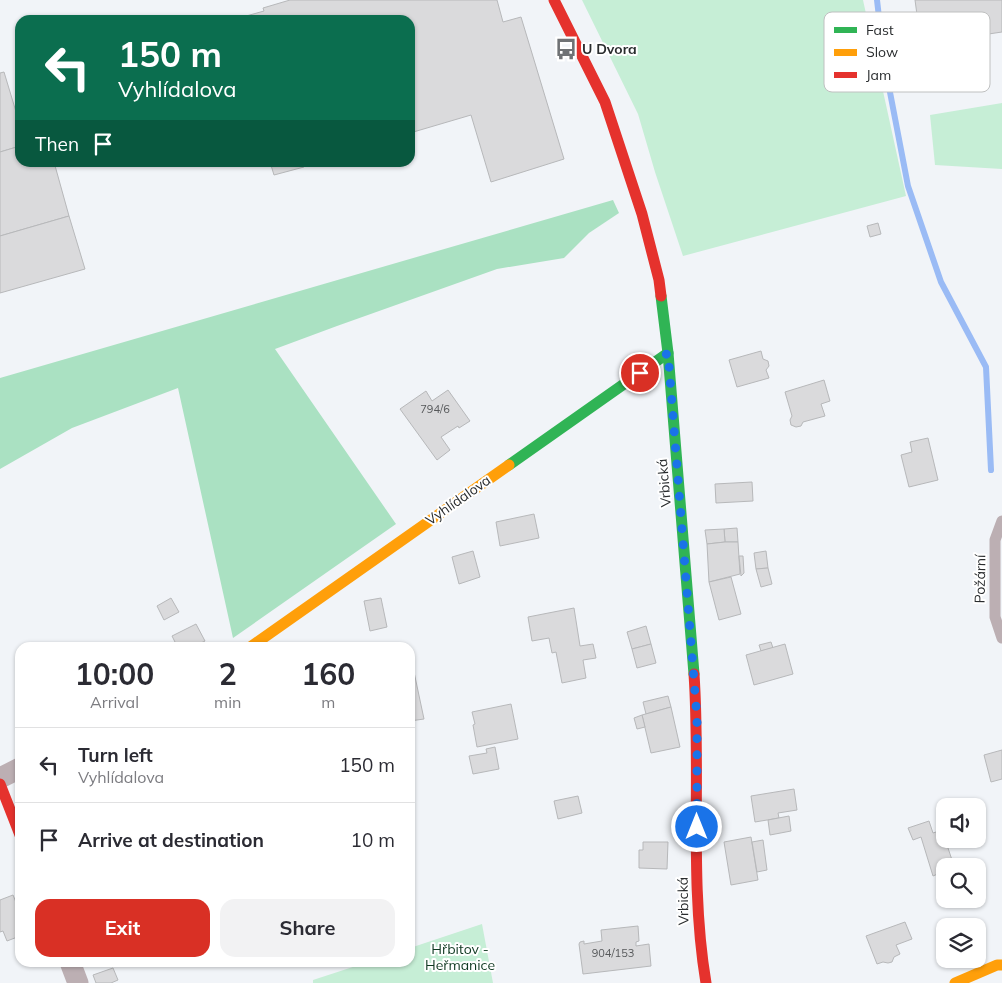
<!DOCTYPE html>
<html lang="en">
<head>
<meta charset="utf-8">
<style>
	:root { --surface:#fff; --page:#f2f2f3; --text:#2b2b33; --muted:#7c7c81; --line:#e1e1e2; --accent:#d93025 }
	body { margin:0; font-family:Mulish,sans-serif; background:var(--page); color:var(--text); height:100vh; display:flex; flex-direction:column; font-size:19px; white-space:nowrap }
	* { box-sizing:border-box; margin:0 }
	p { font-size:16px; color:var(--muted) }
	.icon { flex:none; width:28px; height:28px; fill:none; stroke:currentColor; stroke-width:2; stroke-linecap:round; stroke-linejoin:round }
	.map { position:relative; flex:1; overflow:hidden }
	.details { position:absolute; left:15px; top:642px; width:400px; height:325px; display:flex; flex-direction:column; background:var(--surface); border-radius:15px; box-shadow:0 1px 4px #0004 }
	.details>* { flex:none }
	.top-card { position:absolute; left:15px; top:15px; width:400px; height:152px; border-radius:15px; box-shadow:0 1px 4px #0004; background:#0b6e4f; color:#fff; overflow:hidden }
	.fabs { position:absolute; left:936px; top:798px; display:grid; gap:10px }
	.fabs a { display:grid; place-items:center; width:50px; height:50px; border-radius:10px; background:var(--surface); box-shadow:0 1px 4px #0004; font-size:25px }
	.pin { position:absolute; display:grid; place-items:center; width:42px; height:42px; color:#fff; margin:-21px; border:2px solid #fff; border-radius:50%; box-shadow:0 1px 5px #0007 }
	.me { position:absolute; width:55px; margin:-28px; rotate:0deg; stroke-linejoin:round; filter:drop-shadow(0 0 4px #0008) }
	.turn { display:flex; align-items:center; gap:18px; height:105px; padding:0 20px; font-size:22px }
	.turn .icon { width:65px; height:65px; stroke-width:2.5 }
	.turn b { display:block; font-size:35px; line-height:42px }
	.then { display:flex; align-items:center; height:48px; padding:0 20px; background:#0003; gap:10px; font-size:19px }
	.eta { display:flex; justify-content:space-evenly; align-items:center; height:85px; text-align:center }
	.eta b { font-size:30px; font-weight:700; line-height:35px }
	.cta { display:flex; gap:10px; margin-top:auto; padding:10px 20px }
	.cta a { flex:1; height:58px; border-radius:15px; background:var(--accent); color:#fff; font-size:20px; font-weight:700; line-height:58px; text-align:center }
	.cta a+a { background:var(--page); color:var(--text) }
	ul { padding:0; list-style:none }
	li { display:flex; align-items:center; gap:15px; height:75px; padding:0 20px; border-top:1px solid var(--line) }
	li div { flex:1 }
	li b { display:block; font-size:19px }
	li em { font-style:normal }
	.map>svg:first-child { display:block }
</style>
</head>
<body>
<div class="map">
<svg width="1002" height="983" viewBox="0 0 1002 983">
	<rect width="100%" height="100%" fill="#f1f4f8"/>
	<g fill="#c6eed6">
		<polygon points="582,0 863,0 906,196 683,256 655,172 638,114"/>
		<polygon points="1002,103 1002,169 935,165 930,115"/>
		<polygon points="482,924 493,983 313,983 313,980 365,963 410,962 410,948"/>
	</g>
	<polygon fill="#aae1c2" points="613,200 619,213 589,233 564,258 497,269 337,326 275,349 396,524 233,638 178,388 72,428 0,469 0,378"/>
	<g fill="none" stroke-linecap="round" stroke-linejoin="round">
		<polyline stroke="#9abbf5" stroke-width="6" points="877,0 884,61 908,186 941,282 986,367 991,470"/>
	</g>
	<g fill="#dadadc" stroke="#b7b8ba">
		<polygon points="290,0 497,0 503,22 521,17 564,159 491,182 471,115 410,133 410,20 232,20 264,11 263,8"/>
		<polygon points="915,0 1002,0 1002,32 921,44"/>
		<polygon points="4,72 20,125 20,146 0,152 0,73"/>
		<polygon points="20,146 20,162 54,162 69,216 0,236 0,152"/>
		<polygon points="270,162 308,162 304,164 304,167 274,175"/>
		<polygon points="69,216 85,269 0,293 0,236"/>
		<polygon points="878,223 881,234 870,237 867,226"/>
		<polygon points="761,351 763,359 768,361 769,366 766,370 769,378 737,387 729,360"/>
		<polygon points="824,380 830,401 821,404 825,416 803,422 801,426 796,427 791,425 790,420 792,416 785,392"/>
		<polygon points="448,390 470,421 459,428 458,426 441,437 450,450 437,460 400,409 426,391 432,401"/>
		<polygon points="928,438 938,480 909,487 901,455 912,452 910,442"/>
		<polygon points="752,482 753,501 716,503 715,484"/>
		<polygon points="534,514 539,538 500,546 496,522"/>
		<polygon points="737,528 738,542 725,542 724,529"/>
		<polygon points="724,529 725,542 707,544 705,530"/>
		<polygon points="725,542 738,542 740,574 709,582 707,544"/>
		<polygon points="473,551 480,577 459,584 452,557"/>
		<polygon points="766,551 768,568 756,569 754,553"/>
		<polygon points="739,556 743,556 744,573 741,576"/>
		<polygon points="768,568 772,584 761,587 756,569"/>
		<polygon points="731,577 741,614 719,620 709,582"/>
		<polygon points="171,598 179,612 164,620 157,606"/>
		<polygon points="381,598 387,627 370,631 364,601"/>
		<polygon points="574,608 580,646 593,644 596,658 583,660 586,678 562,683 556,652 552,653 549,638 532,641 528,617"/>
		<polygon points="196,624 205,641 191,648 178,648 172,636"/>
		<polygon points="646,626 651,644 632,649 627,632"/>
		<polygon points="771,642 773,648 761,651 759,645"/>
		<polygon points="651,644 656,663 637,668 632,649"/>
		<polygon points="785,644 793,674 754,685 746,655"/>
		<polygon points="414,672 424,719 410,721 410,673"/>
		<polygon points="668,696 671,707 646,714 643,702"/>
		<polygon points="511,704 518,739 477,747 473,725 475,724 472,712"/>
		<polygon points="671,707 680,747 651,753 642,715"/>
		<polygon points="642,715 645,727 637,729 634,718"/>
		<polygon points="495,747 499,769 473,774 469,756 487,753 486,749"/>
		<polygon points="1002,750 1002,779 991,782 984,755"/>
		<polygon points="794,789 797,810 778,813 779,818 755,822 751,796"/>
		<polygon points="578,796 582,813 558,819 554,801"/>
		<polygon points="789,816 791,831 770,835 768,820"/>
		<polygon points="929,821 933,833 939,831 943,833 954,866 945,866 945,874 940,873 933,876 921,837 913,840 908,828"/>
		<polygon points="751,837 758,880 731,885 724,842"/>
		<polygon points="763,840 767,870 757,872 752,842"/>
		<polygon points="643,842 668,842 667,869 639,868 639,850 643,850"/>
		<polygon points="13,895 20,912 20,936 7,941 3,931 0,932 0,900"/>
		<polygon points="905,922 912,939 896,945 900,954 894,957 892,962 888,963 883,962 877,964 866,936"/>
		<polygon points="638,926 639,941 636,942 636,946 649,944 651,966 583,974 579,944 580,942 584,941 584,944 602,941 601,930"/>
		<polygon points="113,968 118,980 111,983 96,983 93,975"/>
	</g>
	<g fill="none" stroke-linecap="round" stroke-linejoin="round">
		<polyline stroke="#bcafb3" stroke-width="11" points="1002,521 995,540 995,617 1002,638"/>
		<g stroke="#bcafb3" stroke-width="21">
			<polyline points="0,778 20,768"/>
			<polyline points="70,962 78,983"/>
		</g>
		<g stroke="#30b455" stroke-width="11">
			<polyline points="661,296 668,353 694,674"/>
			<polyline points="509,465 668,353"/>
		</g>
		<g stroke="#ff9f0a" stroke-width="11">
			<polyline points="249,648 509,465"/>
			<polyline points="955,983 997,965 1002,965"/>
		</g>
		<g stroke="#e5322d" stroke-width="11">
			<polyline points="554,0 605,102 642,214 659,280 661,296"/>
			<path d="M694,674c7,103 -5,207 12,309"/>
			<polyline points="0,784 20,835"/>
		</g>
	</g>
	<g fill="none" stroke-linecap="round" stroke-linejoin="round">
		<polyline stroke="#1a73e8" stroke-width="9" stroke-dasharray="0 16.2" points="640,373 668,353 697,718 697,827"/>
	</g>
	<defs>
		<g id="bus-bare" transform="scale(1.725)"><path d="M-5-6H5V4H4V6H2V4H-2V6H-4V4H-5ZM-3.5-4V0h7V-4ZM-3.5 1.2v1.5H-2V1.2ZM2 1.2v1.5H3.5V1.2Z" fill="#6f7275" stroke="#fff" stroke-width="2.5" paint-order="stroke"/></g>
	</defs>
	<g fill-rule="evenodd">
		<use href="#bus-bare" x="566" y="49"/>
	</g>
	<g text-anchor="middle" dominant-baseline="central" stroke-width="4" stroke-linejoin="round" paint-order="stroke">
		<g font-size="11" fill="#56585a">
			<text x="435" y="409">794/6</text>
			<text x="613" y="953">904/153</text>
		</g>
		<g font-size="14" font-weight="bold" fill="#292c2e" stroke="#fff" text-anchor="start">
			<text x="582" y="49">U Dvora</text>
		</g>
		<g font-size="14" fill="#292c2e" stroke="#fff">
			<text transform="translate(664 483) rotate(-95)">Vrbická</text>
			<text transform="translate(458 500) rotate(-35)">Vyhlídalova</text>
			<text transform="translate(980 579) rotate(-89)">Požární</text>
			<text transform="translate(683 901) rotate(-91)">Vrbická</text>
		</g>
		<g font-size="14" fill="#0e3820" stroke="#fff">
			<text x="460" y="949">Hřbitov -<tspan x="460" dy="16">Heřmanice</tspan></text>
		</g>
	</g>
	<rect x="824" y="12" width="166" height="80" rx="8" fill="#fff" stroke="#bfc0c0" stroke-width="1"/>
	<rect x="834" y="27" width="23" height="6" fill="#30b455"/>
	<rect x="834" y="49" width="23" height="7" fill="#ff9f0a"/>
	<rect x="834" y="72" width="23" height="6" fill="#e5322d"/>
	<g font-size="14" fill="#292c2e">
		<text x="866" y="35">Fast</text>
		<text x="866" y="57">Slow</text>
		<text x="866" y="80">Jam</text>
	</g>
</svg>
<div class="fabs">
<a><svg class="icon" aria-label="sound" viewBox="0 0 24 24"><path d="M4 9h4l5-4v14l-5-4H4zM17 9q2 3 0 6"/></svg></a>
<a><svg class="icon" aria-label="search" viewBox="0 0 24 24"><circle cx="10" cy="10" r="6"/><path d="M15 15l6 6"/></svg></a>
<a><svg class="icon" aria-label="layers" viewBox="0 0 24 24"><path d="M12 4l9 5-9 5-9-5zM3 14l9 5 9-5"/></svg></a>
</div>
<div class="pin" style="left:640px;top:373px;background:#d93025"><svg class="icon" aria-label="arrive" viewBox="0 0 24 24"><path d="M6 21V4h12l-3 4 3 4H6"/></svg></div>
<svg class="me" style="left:697px;top:827px" viewBox="-20 -20 40 40"><circle r="17" fill="#1a73e8" stroke="#fff" stroke-width="3"/><path d="M0-11L8 9 0 5-8 9z" fill="#fff"/></svg>
<div class="top-card">
<div class="turn"><svg class="icon" aria-label="left" viewBox="0 0 24 24"><path d="M17 20v-9H6M10 6l-5 5 5 5"/></svg><div><b>150 m</b>Vyhlídalova</div></div>
<div class="then">Then<svg class="icon" aria-label="arrive" viewBox="0 0 24 24"><path d="M6 21V4h12l-3 4 3 4H6"/></svg></div>
</div>
<section class="details">
<div class="eta">
<div><b>10:00</b><p>Arrival</p></div>
<div><b>2</b><p>min</p></div>
<div><b>160</b><p>m</p></div>
</div>
<ul>
<li><svg class="icon" aria-label="left" viewBox="0 0 24 24"><path d="M17 20v-9H6M10 6l-5 5 5 5"/></svg><div><b>Turn left</b><p>Vyhlídalova</p></div><em>150 m</em></li>
<li><svg class="icon" aria-label="arrive" viewBox="0 0 24 24"><path d="M6 21V4h12l-3 4 3 4H6"/></svg><div><b>Arrive at destination</b></div><em>10 m</em></li>
</ul>
<div class="cta"><a>Exit</a><a>Share</a></div>
</section>
</div>
</body>
</html>
